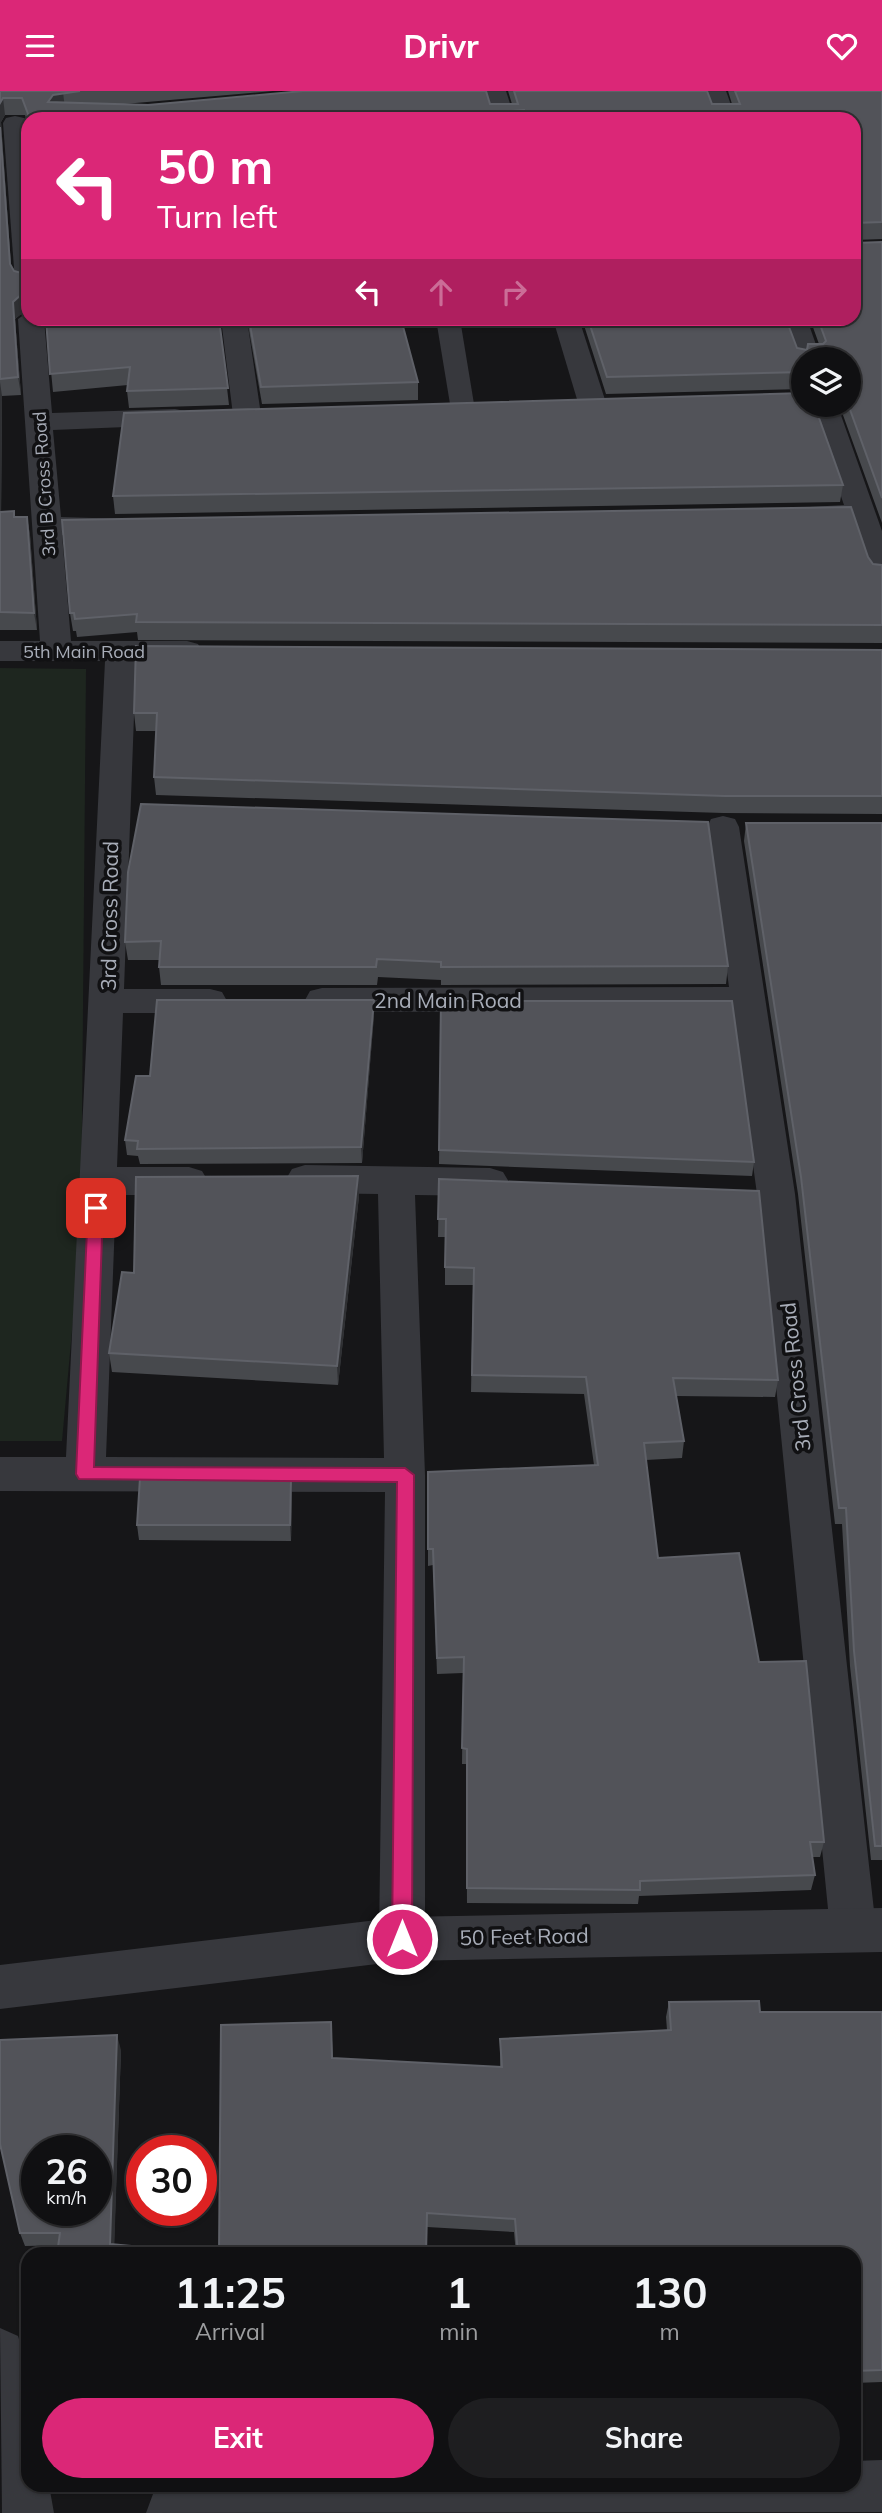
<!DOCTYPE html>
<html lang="en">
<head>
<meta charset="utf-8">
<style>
	:root { --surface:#101012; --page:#1e1e20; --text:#f1f3f6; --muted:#9c9d9f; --line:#303032; --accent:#db2777 }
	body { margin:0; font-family:Mulish,sans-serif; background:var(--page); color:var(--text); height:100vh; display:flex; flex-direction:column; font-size:26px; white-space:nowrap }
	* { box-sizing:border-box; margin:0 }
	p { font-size:23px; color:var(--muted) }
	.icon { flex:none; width:38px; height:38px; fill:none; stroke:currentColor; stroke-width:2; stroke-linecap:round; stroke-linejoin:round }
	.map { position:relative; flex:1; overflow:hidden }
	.details { position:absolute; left:21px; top:2156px; width:840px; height:245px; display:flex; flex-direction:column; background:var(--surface); border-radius:21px; box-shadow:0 2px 5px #0004,0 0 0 2px var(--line) }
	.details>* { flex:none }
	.guide { position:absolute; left:21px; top:21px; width:840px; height:214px; border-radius:21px; box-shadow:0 2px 5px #0004,0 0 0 2px var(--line); background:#db2777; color:#fff; overflow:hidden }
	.fabs { position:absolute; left:791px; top:256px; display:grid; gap:14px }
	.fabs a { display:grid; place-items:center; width:70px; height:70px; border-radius:50%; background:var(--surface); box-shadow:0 2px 5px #0004,0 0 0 2px var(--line); font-size:35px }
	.speed { position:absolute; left:21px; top:2044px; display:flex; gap:14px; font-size:35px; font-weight:700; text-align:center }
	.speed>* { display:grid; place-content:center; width:91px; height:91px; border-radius:50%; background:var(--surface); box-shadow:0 2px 5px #0004,0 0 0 2px var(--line); line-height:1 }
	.speed small { font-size:18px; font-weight:400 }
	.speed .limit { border:10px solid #d22; background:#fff; color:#111 }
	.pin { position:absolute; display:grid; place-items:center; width:60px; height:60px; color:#fff; margin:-30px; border-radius:14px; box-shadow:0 4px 10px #0006 }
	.me { position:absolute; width:77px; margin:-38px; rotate:0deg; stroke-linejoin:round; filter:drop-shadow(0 0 5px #0008) }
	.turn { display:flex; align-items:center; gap:24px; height:147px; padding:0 21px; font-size:32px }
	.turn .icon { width:91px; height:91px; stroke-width:2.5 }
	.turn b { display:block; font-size:49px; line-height:60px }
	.lanes { display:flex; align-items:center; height:66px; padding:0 21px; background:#0003; justify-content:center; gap:35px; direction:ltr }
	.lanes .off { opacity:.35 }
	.eta { display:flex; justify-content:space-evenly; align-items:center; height:119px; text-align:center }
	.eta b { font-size:42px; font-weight:700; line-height:49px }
	.cta { display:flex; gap:14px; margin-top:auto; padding:14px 21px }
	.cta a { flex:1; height:80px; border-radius:42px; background:var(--accent); color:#fff; font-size:28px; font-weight:700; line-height:80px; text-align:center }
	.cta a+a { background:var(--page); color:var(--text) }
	header { display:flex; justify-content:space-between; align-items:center; height:91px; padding:0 21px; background:var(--accent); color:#fff; font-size:32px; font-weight:700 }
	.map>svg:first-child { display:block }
</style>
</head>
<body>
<header><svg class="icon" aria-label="menu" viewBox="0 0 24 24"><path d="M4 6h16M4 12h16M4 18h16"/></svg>Drivr<svg class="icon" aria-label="heart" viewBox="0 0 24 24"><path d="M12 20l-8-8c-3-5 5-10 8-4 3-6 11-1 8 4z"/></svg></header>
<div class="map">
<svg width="882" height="2422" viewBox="0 0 882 2422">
	<rect width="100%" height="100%" fill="#161618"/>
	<polygon fill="#1e261f" points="0,577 86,578 81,1141 62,1350 0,1350"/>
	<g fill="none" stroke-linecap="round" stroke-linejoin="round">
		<polygon fill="#37383d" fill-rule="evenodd" points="436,228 460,228 475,319 472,324 454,324 451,319"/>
		<g fill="#37383d" fill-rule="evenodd">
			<polygon points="482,0 506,0 515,28 491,28"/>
			<polygon points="702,0 726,0 736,28 712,28"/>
			<polygon points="15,25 24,27 28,41 28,198 19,196 15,190 3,32 6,27"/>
			<polygon points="28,221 28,228 44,228 52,322 175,318 185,320 189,326 185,332 175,334 53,339 61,426 125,428 130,434 125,440 62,444 71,550 187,550 198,553 202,560 198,567 136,570 124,898 210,898 222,901 227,910 222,919 210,922 123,922 117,1076 189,1076 202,1080 208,1090 202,1100 189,1104 116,1104 106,1366 384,1367 378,1103 305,1102 292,1098 286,1088 292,1078 305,1074 490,1077 503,1081 509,1091 503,1101 490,1105 415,1104 425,1384 425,1848 418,1863 402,1870 386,1863 379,1848 385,1401 0,1400 0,1366 66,1366 105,570 0,570 0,550 40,550 18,228"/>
			<polygon points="221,228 247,228 261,324 257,330 247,332 237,330 233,324"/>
			<polygon points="553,228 579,228 607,315 603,321 583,321 579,315"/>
			<polygon points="781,228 807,228 821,268 803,268 803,275 797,274"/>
			<polygon points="809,313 837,313 882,440 882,491 871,488 867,482 850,431 792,429 787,423 792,417 844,414"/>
			<polygon points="723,725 735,728 739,736 795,1103 876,1838 869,1853 853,1860 837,1853 830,1838 757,1103 732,920 322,921 310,918 305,909 310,900 322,897 729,896 707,736 711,728"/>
			<polygon points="0,2237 18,2245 28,2277 28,2394 49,2394 54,2422 2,2422"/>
			<polygon points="882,2369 882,2421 146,2422 153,2403 172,2396 854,2394 854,2370"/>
		</g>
		<polygon fill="#37383d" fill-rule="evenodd" points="882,1817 882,1861 402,1870 0,1918 0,1874 402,1826"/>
	</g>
	<g fill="#47494d">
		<polygon points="0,0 273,0 124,13 512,13 508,0 707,0 712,13 732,13 728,0 882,0 882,148 855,149 855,152 882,151 882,432 839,313 849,313 849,268 803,268 803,300 803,298 606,303 582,228 786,228 797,257 807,259 819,253 810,228 854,228 854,28 28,28 28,34 25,24 5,24 1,31 11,175 14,180 25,183 28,181 28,219 26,219 15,228 21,304 2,305 1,421 15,426 27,426 30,444 37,539 0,539"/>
		<polygon points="45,228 219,228 229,314 129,317 127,300 128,294 53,301 46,228"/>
		<polygon points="247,228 401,228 418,291 418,309 262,313"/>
		<polygon points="843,394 840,411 115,423 113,405"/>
		<polygon points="868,466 873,473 882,474 882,552 138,549 137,541 77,546 76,540 73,540 70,522"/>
		<polygon points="882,559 882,723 723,722 156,704 154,686 156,640 136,640 134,622"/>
		<polygon points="746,732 882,732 882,1769 871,1769 850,1575 842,1433 835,1433 798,1103 744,750"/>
		<polygon points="128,781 728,875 726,893 441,894 441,889 378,886 377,894 161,894 159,876 159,869 128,869 125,851"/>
		<polygon points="441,910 754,1071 752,1085 439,1073"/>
		<polygon points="374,924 362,1072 140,1073 138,1065 127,1064 125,1049"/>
		<polygon points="358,1085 359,1105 338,1294 112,1281 109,1262 134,1182"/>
		<polygon points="439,1088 778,1289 775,1306 676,1305 684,1350 682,1367 646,1369 658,1467 759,1571 824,1751 820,1766 812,1766 815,1784 811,1799 639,1805 638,1813 467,1812 466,1673 462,1673 463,1582 437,1583 433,1474 428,1475 428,1381 594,1374 584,1303 471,1301 473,1194 445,1194 445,1146 438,1146"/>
		<polygon points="292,1403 291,1450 139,1449 137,1434"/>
		<polygon points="669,1911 760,1921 882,1921 882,2291 854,2292 854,2163 516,2163 514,2141 427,2136 219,2163 331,1931 333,1967 500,1976 500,1948 667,1939 666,1926"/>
		<polygon points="121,1959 114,2153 25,2155 20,2142"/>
	</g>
	<g fill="#2f3033">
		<polygon points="63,1 65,18 48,11 53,4"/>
		<polygon points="3,7 5,24 1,31 12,190 10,173 0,36 0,12"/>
		<polygon points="24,201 26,219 15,228 21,304 18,286 13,211"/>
		<polygon points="0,291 2,305 1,439 0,435"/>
		<polygon points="27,426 30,444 37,539 34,522"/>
		<polygon points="374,909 374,924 362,1072 361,1056"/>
		<polygon points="358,1085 359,1105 338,1294 337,1275"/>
		<polygon points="291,1388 292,1403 291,1450 290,1434"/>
		<polygon points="117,1944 121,1959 114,2163 110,2153"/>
	</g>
	<g fill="#525359" stroke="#5f6168" stroke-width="2" fill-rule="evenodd">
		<polygon points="0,0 80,0 53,4 48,11 148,14 303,0 486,0 490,13 518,13 514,0 707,0 712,13 740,13 735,0 882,0 882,131 854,132 855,152 882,151 882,407 848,313 849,268 803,268 803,281 607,286 588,228 786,228 797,257 807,259 808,253 823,253 826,250 818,228 854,228 854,28 526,28 524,19 407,28 28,28 28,23 22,7 3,7 0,12"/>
		<polygon points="0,36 10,173 14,180 25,183 28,181 28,206 28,202 24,201 13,211 18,286 0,288"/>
		<polygon points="46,228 219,228 228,297 127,300 130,276 50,283"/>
		<polygon points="249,228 401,228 418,291 261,296"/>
		<polygon points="803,302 803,313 814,313 843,394 113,405 124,322"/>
		<polygon points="851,416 868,466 873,473 882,474 882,534 136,531 137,523 75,528 74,522 70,522 62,429"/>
		<polygon points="14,420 14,426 27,426 34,522 0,521 0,421"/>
		<polygon points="136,555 882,559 882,705 725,705 154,686 157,622 134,622"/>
		<polygon points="141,713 708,731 728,875 441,876 441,871 377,868 376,876 159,876 161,850 125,851 128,781"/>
		<polygon points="746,732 882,732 882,1755 875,1755 854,1560 846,1417 839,1417 801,1086"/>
		<polygon points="157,909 374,909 361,1056 137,1058 138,1050 125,1049 136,985 150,985"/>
		<polygon points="441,910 732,910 754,1071 439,1059"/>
		<polygon points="358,1085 337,1275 109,1262 122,1181 134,1182 136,1086"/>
		<polygon points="439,1088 759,1100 778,1289 673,1287 684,1350 644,1352 658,1467 739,1462 759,1571 806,1570 824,1751 810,1751 815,1784 640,1790 640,1799 467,1797 467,1658 462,1657 464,1566 437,1567 433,1458 428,1458 428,1381 598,1374 586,1286 472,1284 474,1177 445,1176 446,1128 438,1128"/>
		<polygon points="140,1387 291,1388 290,1434 137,1434"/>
		<polygon points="759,1910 760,1921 882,1921 882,2279 854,2280 854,2163 518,2163 515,2128 427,2122 426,2163 219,2163 221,1934 331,1931 332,1967 502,1976 500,1948 671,1939 669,1911"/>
		<path d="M117,1944l-7,209 108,10h-161l3,-21h-40l-20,-89v-104zM37,2060h59v59h-59z"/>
	</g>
	<polygon fill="#db2777" stroke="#8e194d" stroke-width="2" points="96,1111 103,1117 94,1376 405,1377 414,1384 412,1848 409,1855 402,1857 395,1855 392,1848 397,1391 79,1388 76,1383 88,1117"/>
	<g text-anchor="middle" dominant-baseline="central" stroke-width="7" stroke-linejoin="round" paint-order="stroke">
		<g font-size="18" fill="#a8adb8" stroke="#111113">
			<text transform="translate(44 393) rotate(-94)">3rd B Cross Road</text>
			<text x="84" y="560">5th Main Road</text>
		</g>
		<g font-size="21" fill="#a8adb8" stroke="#111113">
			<text transform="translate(109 825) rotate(-89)">3rd Cross Road</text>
			<text x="448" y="909">2nd Main Road</text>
			<text transform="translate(795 1286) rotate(-96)">3rd Cross Road</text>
			<text transform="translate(524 1845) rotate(-1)">50 Feet Road</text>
		</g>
	</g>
</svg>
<div class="fabs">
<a><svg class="icon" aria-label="layers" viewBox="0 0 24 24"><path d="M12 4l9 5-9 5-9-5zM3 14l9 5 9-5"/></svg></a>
</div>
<div class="speed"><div>26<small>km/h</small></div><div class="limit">30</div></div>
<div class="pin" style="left:96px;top:1117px;background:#d93025"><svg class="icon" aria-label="arrive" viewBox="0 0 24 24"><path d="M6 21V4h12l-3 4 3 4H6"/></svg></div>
<svg class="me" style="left:402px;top:1848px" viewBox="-20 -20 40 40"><circle r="17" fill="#db2777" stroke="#fff" stroke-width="3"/><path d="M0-11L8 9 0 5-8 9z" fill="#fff"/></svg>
<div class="guide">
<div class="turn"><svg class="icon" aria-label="left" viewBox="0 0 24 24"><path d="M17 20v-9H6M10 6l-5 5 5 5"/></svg><div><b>50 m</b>Turn left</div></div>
<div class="lanes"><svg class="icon" aria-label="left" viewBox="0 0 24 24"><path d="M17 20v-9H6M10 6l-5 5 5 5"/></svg><svg class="icon off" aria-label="ahead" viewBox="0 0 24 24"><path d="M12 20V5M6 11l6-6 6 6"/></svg><svg class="icon off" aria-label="right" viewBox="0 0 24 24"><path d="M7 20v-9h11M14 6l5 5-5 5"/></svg></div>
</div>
<section class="details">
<div class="eta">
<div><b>11:25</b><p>Arrival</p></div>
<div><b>1</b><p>min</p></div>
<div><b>130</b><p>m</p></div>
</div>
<div class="cta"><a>Exit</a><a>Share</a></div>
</section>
</div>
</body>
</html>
